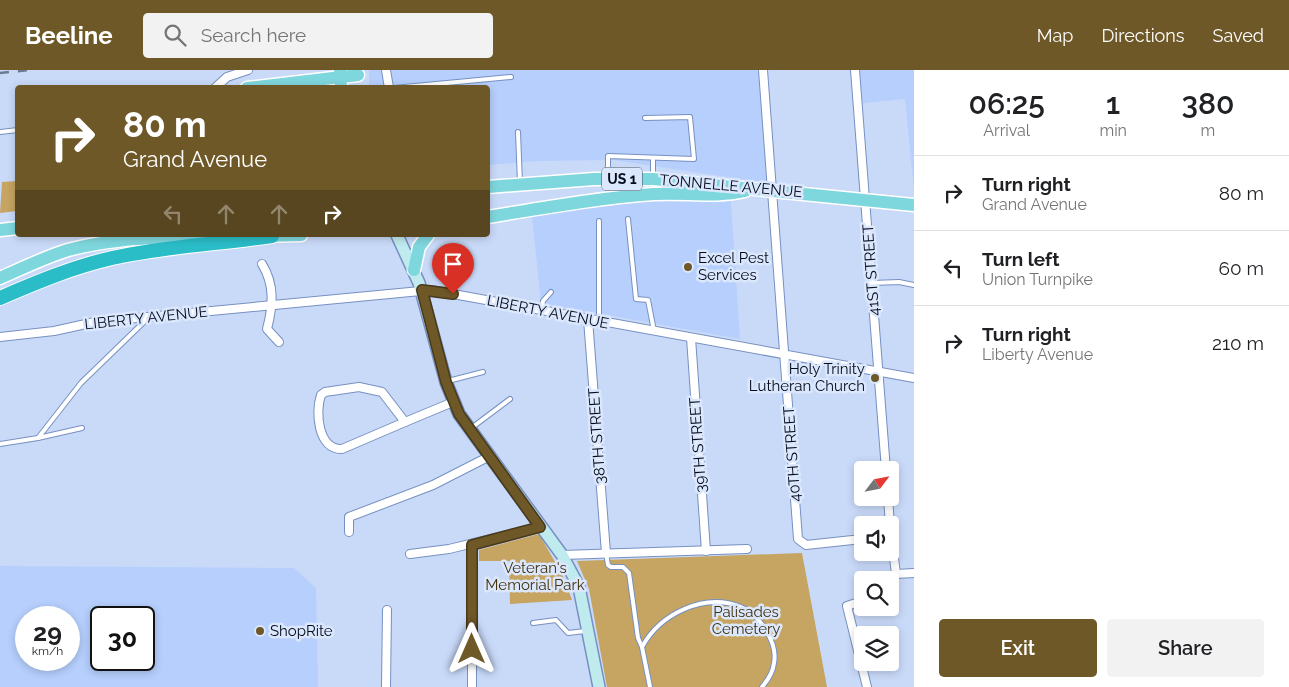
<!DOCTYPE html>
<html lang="en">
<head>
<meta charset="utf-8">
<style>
	:root { --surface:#fff; --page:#f2f2f2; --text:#202124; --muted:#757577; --line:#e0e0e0; --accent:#6f5828 }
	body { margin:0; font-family:Raleway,sans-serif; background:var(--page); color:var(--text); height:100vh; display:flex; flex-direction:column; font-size:19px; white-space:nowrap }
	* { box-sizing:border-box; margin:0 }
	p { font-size:16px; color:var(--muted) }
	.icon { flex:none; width:28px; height:28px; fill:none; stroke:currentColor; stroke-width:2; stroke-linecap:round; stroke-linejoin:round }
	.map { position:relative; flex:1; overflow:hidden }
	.sheet { display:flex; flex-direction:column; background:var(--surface); width:375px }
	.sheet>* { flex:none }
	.top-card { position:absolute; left:15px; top:15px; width:475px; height:152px; border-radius:5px; box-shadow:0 2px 8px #0003; background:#6f5828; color:#fff; overflow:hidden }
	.needle { width:32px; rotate:58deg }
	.fabs { position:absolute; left:854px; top:391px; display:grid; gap:10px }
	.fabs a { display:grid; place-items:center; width:45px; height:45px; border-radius:5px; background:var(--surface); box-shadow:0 2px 8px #0003; font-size:25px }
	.speed { position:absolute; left:15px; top:536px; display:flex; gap:10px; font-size:25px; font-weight:700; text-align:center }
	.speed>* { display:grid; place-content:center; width:65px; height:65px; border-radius:50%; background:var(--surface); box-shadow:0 2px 8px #0003; line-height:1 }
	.speed small { font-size:12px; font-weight:400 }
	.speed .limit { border:2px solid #111; border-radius:8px; background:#fff; color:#111 }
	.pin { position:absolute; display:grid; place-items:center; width:42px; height:42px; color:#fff; margin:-51px -21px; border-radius:50% 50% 50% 0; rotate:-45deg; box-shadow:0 0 5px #0007 }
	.pin .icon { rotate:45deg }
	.me { position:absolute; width:55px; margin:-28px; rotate:0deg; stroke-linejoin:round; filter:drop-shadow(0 0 4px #0008) }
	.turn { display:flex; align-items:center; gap:18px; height:105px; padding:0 25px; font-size:22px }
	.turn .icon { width:65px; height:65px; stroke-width:2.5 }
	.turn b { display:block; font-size:35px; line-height:42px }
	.lanes { display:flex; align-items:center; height:48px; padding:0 25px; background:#0003; justify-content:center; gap:25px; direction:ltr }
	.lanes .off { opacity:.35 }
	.eta { display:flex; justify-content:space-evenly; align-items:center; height:85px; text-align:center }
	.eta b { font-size:30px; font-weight:600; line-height:35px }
	.primary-button { display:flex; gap:10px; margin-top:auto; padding:10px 25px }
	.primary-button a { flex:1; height:58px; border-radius:5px; background:var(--accent); color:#fff; font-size:20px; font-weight:600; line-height:58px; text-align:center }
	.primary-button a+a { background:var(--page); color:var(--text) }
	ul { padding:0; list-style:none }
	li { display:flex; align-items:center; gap:15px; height:75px; padding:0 25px; border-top:1px solid var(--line) }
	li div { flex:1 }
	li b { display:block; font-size:19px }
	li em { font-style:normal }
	header { display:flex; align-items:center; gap:30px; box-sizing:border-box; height:70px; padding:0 25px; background:var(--accent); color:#fff }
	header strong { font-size:24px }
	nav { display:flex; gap:28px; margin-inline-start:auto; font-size:18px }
	.search { width:350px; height:45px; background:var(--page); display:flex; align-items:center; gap:12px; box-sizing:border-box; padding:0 18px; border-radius:5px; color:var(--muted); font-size:19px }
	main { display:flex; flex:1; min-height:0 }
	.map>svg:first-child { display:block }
</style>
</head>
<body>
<header>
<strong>Beeline</strong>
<div class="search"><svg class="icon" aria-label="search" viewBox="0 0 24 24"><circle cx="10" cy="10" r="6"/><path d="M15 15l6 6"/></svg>Search here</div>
<nav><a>Map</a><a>Directions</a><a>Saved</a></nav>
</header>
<main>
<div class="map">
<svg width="914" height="617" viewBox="0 0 914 617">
	<rect width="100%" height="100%" fill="#c9daf9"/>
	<g fill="#b6cffd" fill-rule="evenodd">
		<polygon points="369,0 766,0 774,114 613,90 538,91 488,95 488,18 369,18"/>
		<polygon points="852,0 914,0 914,122 905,29 854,34"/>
		<polygon points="730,118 740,269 541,233 532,146 611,128"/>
		<path d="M0,496l294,2 22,20 2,99h-318zM26,548h43v42h-43zM101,548h43v42h-43z"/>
	</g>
	<g fill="#c6a461">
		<polygon points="17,111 17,141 0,143 2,112"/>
		<polygon points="539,464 562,504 572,530 510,534 509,491 479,491 479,480"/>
		<polygon points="802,483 827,617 607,617 589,519 577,491"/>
	</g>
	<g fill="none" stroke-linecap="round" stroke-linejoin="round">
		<g stroke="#7790c1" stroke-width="6">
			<g id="lane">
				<polyline points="394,18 511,7"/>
				<polyline points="0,62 18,60"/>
				<polyline points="518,62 520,113"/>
				<polyline points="653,88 653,106"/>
				<polyline points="608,106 608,86 694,89 690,47 645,48"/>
				<polyline points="628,149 636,229 648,230 654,261"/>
				<polyline points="599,151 599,251"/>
				<polyline points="872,213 899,212 914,215"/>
				<polyline points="453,224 458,184"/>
				<polyline points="542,240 543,231 551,222"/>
				<polyline points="448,311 483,302"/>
				<polyline points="470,359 510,329"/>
				<polyline points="38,368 82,358"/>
				<polyline points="0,374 38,368 81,313 147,249"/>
				<polyline points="606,483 608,495 611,497 623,497 629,503 638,568 642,577 650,617"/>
				<polyline points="533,553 556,550 568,563 585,561"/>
				<path d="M642,577c18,-33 62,-55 99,-40 19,8 37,36 33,56 -1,10 -6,17 -12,24"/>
			</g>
		</g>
		<g stroke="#7790c1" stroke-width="10">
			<g id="street">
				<polyline points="386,0 389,18"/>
				<polyline points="763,0 798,469 806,475 862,469"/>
				<polyline points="855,0 886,400"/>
				<polyline points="215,18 227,7 248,0"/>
				<path d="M262,194c13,21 11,42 5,65l12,13"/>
				<polyline points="588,249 606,483"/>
				<polyline points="0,267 54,261 95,252 431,220 914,308"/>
				<polyline points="691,268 706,481"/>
				<path d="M359,317l23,5 23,30 -63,27c-24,1 -27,-37 -21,-54l4,-3z"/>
				<polyline points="405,352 453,332"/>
				<polyline points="888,428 890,455"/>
				<polyline points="890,456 896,504"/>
				<polyline points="349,462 349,447 433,415 488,387"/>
				<polyline points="472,475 472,617"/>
				<polyline points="410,484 449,479 540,457"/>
				<polyline points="562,485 747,479"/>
				<polyline points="896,504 914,503"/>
				<polyline points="890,514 896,504"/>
				<polyline points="862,531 847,536 867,617"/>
				<polyline points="386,617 387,540"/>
			</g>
		</g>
		<g stroke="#7790c1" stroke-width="14">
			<polyline id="secondary" points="397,165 419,213 446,312 459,344 562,485 579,517 599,617"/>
		</g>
		<g stroke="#fff" stroke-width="15">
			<g id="primary">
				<polyline points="340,0 341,18"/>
				<polyline points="247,18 358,5"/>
				<polyline points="488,117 594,109 653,109 914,135"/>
				<path d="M488,147c55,-9 110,-19 166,-23 31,-2 61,4 91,-3"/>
				<polyline points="0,160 18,158"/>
				<polyline points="263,166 301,165"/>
				<polyline points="414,200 419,177 428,165"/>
				<path d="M0,208c23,-10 45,-21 68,-28 44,-12 90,-12 135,-15"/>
			</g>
		</g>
		<g stroke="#fff" stroke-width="16">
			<path id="highway" d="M0,228c37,-16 73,-31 112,-40 53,-12 107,-14 160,-22"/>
		</g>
		<use href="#lane" stroke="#fff" stroke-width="4"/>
		<use href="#street" stroke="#fff" stroke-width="8"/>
		<use href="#secondary" stroke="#bfebee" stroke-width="11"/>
		<use href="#primary" stroke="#7fd7de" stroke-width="12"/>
		<use href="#highway" stroke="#2abdc8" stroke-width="14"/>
		<polyline stroke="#6d7991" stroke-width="2.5" stroke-dasharray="9 9" stroke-linecap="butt" points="0,3 30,0"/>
	</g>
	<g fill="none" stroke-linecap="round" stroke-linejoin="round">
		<g stroke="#48391a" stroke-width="12">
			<polyline id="route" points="453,224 422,220 446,312 459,344 540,457 472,475 472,579"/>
		</g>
		<use href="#route" stroke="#6f5828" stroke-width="9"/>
	</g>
	<g fill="#6f5828" stroke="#dbe7fc" stroke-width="2">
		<circle cx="688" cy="197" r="5"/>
		<circle cx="875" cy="308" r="5"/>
		<circle cx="260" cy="561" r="5"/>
	</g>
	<g text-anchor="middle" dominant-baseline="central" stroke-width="5" stroke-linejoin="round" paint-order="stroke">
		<rect fill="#dbe7fc" stroke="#444d5f" stroke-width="1" x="602" y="97.5" width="40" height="23" rx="4"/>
		<g font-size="14" font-weight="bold" fill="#040b1c">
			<text x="622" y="109">US 1</text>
		</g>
		<g font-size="15" fill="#040b1c" stroke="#dbe7fc">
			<text transform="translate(731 116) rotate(5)">TONNELLE AVENUE</text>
			<text transform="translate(871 200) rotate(-94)">41ST STREET</text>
			<text transform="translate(548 242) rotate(11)">LIBERTY AVENUE</text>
			<text transform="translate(146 248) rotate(-6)">LIBERTY AVENUE</text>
			<text transform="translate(597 366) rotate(-94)">38TH STREET</text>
			<text transform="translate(698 375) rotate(-94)">39TH STREET</text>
			<text transform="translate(792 384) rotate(-94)">40TH STREET</text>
		</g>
		<g font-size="15" fill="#040b1c" stroke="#dbe7fc" text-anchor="start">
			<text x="698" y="188">Excel Pest<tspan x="698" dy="17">Services</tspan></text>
			<text x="865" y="299" text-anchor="end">Holy Trinity<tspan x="865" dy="17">Lutheran Church</tspan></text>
			<text x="270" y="561">ShopRite</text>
		</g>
		<g font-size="15" fill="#42310d" stroke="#dbe7fc">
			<text x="535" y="498">Veteran's<tspan x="535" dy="17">Memorial Park</tspan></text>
			<text x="746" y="542">Palisades<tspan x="746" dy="17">Cemetery</tspan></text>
		</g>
	</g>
</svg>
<div class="fabs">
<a><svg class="needle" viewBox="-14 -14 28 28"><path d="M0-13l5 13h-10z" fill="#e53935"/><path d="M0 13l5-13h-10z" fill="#757577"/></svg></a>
<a><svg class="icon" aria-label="sound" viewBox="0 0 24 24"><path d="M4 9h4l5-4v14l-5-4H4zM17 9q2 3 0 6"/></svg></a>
<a><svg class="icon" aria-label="search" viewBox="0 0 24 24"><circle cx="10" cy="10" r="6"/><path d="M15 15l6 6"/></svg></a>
<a><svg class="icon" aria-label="layers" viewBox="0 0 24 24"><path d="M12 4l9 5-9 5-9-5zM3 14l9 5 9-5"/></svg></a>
</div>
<div class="speed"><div>29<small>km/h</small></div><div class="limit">30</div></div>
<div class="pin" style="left:453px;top:224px;background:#d93025"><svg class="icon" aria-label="arrive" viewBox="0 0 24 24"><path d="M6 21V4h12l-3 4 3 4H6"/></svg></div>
<svg class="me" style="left:472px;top:579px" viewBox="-20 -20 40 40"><path d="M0-17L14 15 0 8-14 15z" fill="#6f5828" stroke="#fff" stroke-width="4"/></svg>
<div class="top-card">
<div class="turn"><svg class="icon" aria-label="right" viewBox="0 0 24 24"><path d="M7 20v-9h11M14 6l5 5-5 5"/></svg><div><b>80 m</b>Grand Avenue</div></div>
<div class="lanes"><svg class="icon off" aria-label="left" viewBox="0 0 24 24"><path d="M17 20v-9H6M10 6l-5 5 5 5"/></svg><svg class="icon off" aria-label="ahead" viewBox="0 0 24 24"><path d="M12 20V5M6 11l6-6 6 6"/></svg><svg class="icon off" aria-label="ahead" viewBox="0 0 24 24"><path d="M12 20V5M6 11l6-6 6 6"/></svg><svg class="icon" aria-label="right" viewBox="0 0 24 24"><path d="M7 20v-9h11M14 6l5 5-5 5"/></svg></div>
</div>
</div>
<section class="sheet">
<div class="eta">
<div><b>06:25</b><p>Arrival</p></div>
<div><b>1</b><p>min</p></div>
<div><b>380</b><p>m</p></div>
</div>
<ul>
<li><svg class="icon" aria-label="right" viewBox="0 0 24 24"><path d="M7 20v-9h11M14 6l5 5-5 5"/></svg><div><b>Turn right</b><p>Grand Avenue</p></div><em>80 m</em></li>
<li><svg class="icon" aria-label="left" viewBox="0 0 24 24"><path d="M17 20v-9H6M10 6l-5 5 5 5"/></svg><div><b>Turn left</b><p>Union Turnpike</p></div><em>60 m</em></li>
<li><svg class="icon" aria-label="right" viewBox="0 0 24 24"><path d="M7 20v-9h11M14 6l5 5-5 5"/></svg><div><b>Turn right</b><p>Liberty Avenue</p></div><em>210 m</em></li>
</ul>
<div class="primary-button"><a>Exit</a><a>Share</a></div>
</section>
</main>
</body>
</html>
